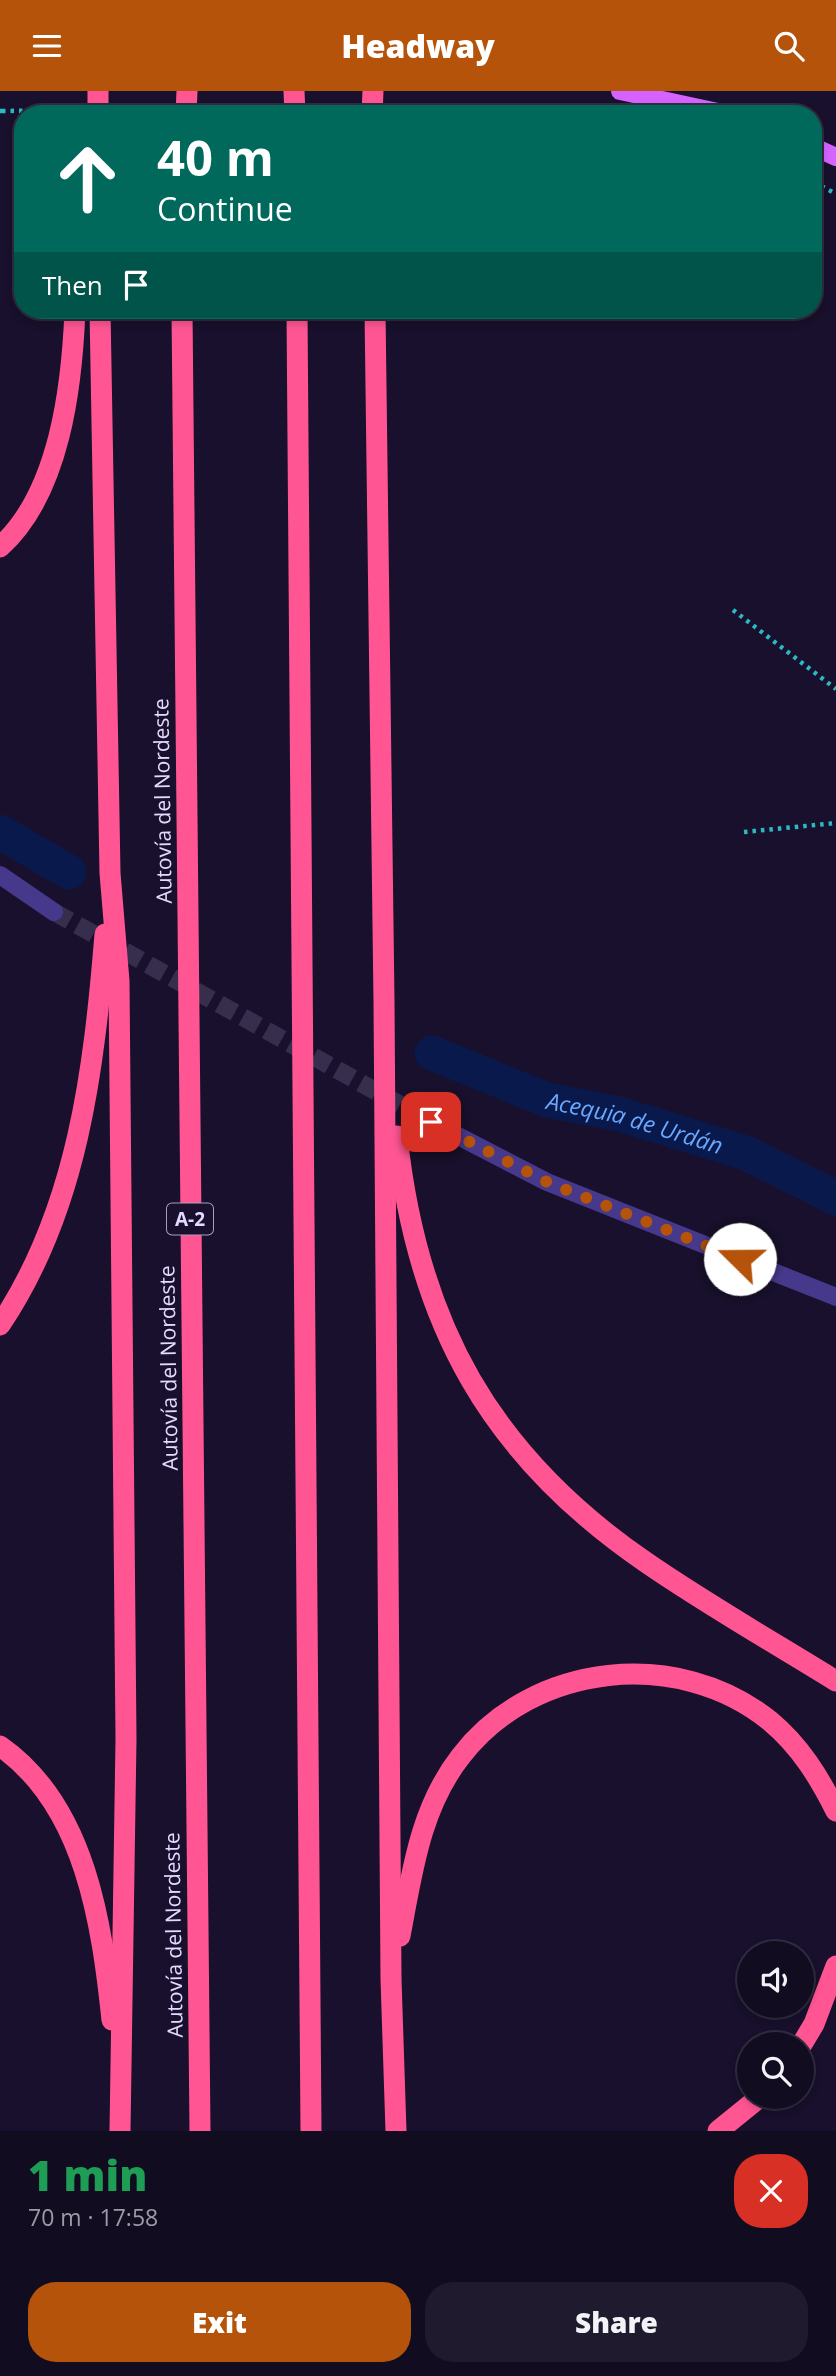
<!DOCTYPE html>
<html lang="en">
<head>
<meta charset="utf-8">
<style>
	:root { --surface:#120c21; --page:#1f1a2e; --text:#f1f3f6; --muted:#9c9ba5; --line:#312c3f; --accent:#b45309 }
	body { margin:0; font-family:"Open Sans",sans-serif; background:var(--page); color:var(--text); height:100vh; display:flex; flex-direction:column; font-size:26px; white-space:nowrap }
	* { box-sizing:border-box; margin:0 }
	p { font-size:23px; color:var(--muted) }
	.icon { flex:none; width:38px; height:38px; fill:none; stroke:currentColor; stroke-width:2; stroke-linecap:round; stroke-linejoin:round }
	.map { position:relative; height:2040px; overflow:hidden }
	.drawer { display:flex; flex-direction:column; background:var(--surface); flex:1 }
	.drawer>* { flex:none }
	.guide { position:absolute; left:14px; top:14px; width:808px; height:214px; border-radius:28px; box-shadow:0 4px 10px #0003,0 0 0 2px var(--line); background:#00695c; color:#fff; overflow:hidden }
	.buttons { position:absolute; left:737px; top:1850px; display:grid; gap:14px }
	.buttons a { display:grid; place-items:center; width:77px; height:77px; border-radius:50%; background:var(--surface); box-shadow:0 4px 10px #0003,0 0 0 2px var(--line); font-size:35px }
	.pin { position:absolute; display:grid; place-items:center; width:60px; height:60px; color:#fff; margin:-30px; border-radius:14px; box-shadow:0 4px 10px #0006 }
	.me { position:absolute; width:77px; margin:-38px; rotate:292deg; stroke-linejoin:round; filter:drop-shadow(0 0 5px #0008) }
	.turn { display:flex; align-items:center; gap:24px; height:147px; padding:0 28px; font-size:32px }
	.turn .icon { width:91px; height:91px; stroke-width:2.5 }
	.turn b { display:block; font-size:49px; line-height:60px }
	.then { display:flex; align-items:center; height:66px; padding:0 28px; background:#0003; gap:14px; font-size:26px }
	.round { display:grid; place-items:center; flex:none; width:74px; height:74px; border-radius:28px; background:var(--page) }
	.summary { display:flex; align-items:center; justify-content:space-between; height:119px; padding:0 28px }
	h1 { font-size:42px; font-weight:800; line-height:52px; color:#1e9e55 }
	.primary-button { display:flex; gap:14px; margin-top:auto; padding:14px 28px }
	.primary-button a { flex:1; height:80px; border-radius:28px; background:var(--accent); color:#fff; font-size:28px; font-weight:800; line-height:80px; text-align:center }
	.primary-button a+a { background:var(--page); color:var(--text) }
	header { display:flex; justify-content:space-between; align-items:center; height:91px; padding:0 28px; background:var(--accent); color:#fff; font-size:32px; font-weight:800 }
	.map>svg:first-child { display:block }
</style>
</head>
<body>
<header><svg class="icon" aria-label="menu" viewBox="0 0 24 24"><path d="M4 6h16M4 12h16M4 18h16"/></svg>Headway<svg class="icon" aria-label="search" viewBox="0 0 24 24"><circle cx="10" cy="10" r="6"/><path d="M15 15l6 6"/></svg></header>
<div class="map">
<svg width="836" height="2040" viewBox="0 0 836 2040">
	<rect width="100%" height="100%" fill="#18102c"/>
	<g fill="none" stroke-linecap="round" stroke-linejoin="round">
		<g stroke="#09194c" stroke-width="35">
			<polyline points="0,741 69,781"/>
			<path id="s1" d="M432,962l115,47 72,14 127,39 90,45"/>
		</g>
		<polyline stroke="#362e4c" stroke-width="18" stroke-dasharray="18 9" stroke-linecap="butt" points="54,821 431,1031"/>
		<g stroke="#2bbac2" stroke-width="4.5" stroke-dasharray="3.5 5" stroke-linecap="butt">
			<polyline points="454,15 551,23"/>
			<polyline points="0,20 2,20"/>
			<polyline points="814,91 836,103"/>
			<polyline points="733,519 836,598"/>
			<polyline points="744,741 836,732"/>
		</g>
		<g stroke="#46398c" stroke-width="18">
			<polyline points="0,784 54,821"/>
			<polyline points="431,1031 547,1091 836,1206"/>
		</g>
		<g stroke="#d662ff" stroke-width="18">
			<polyline points="620,0 727,23"/>
			<polyline points="814,56 836,66"/>
		</g>
		<g stroke="#ff5693" stroke-width="21">
			<polyline points="294,0 295,23"/>
			<polyline points="98,23 98,0"/>
			<polyline points="186,23 187,0"/>
			<polyline points="372,23 373,0"/>
			<polyline points="100,219 110,782 119,890 126,1648 120,2040"/>
			<polyline points="182,219 200,2040"/>
			<polyline points="297,219 311,2040"/>
			<polyline points="375,219 384,910 391,1888 396,2040"/>
			<path d="M0,456c60,-54 72,-161 75,-237"/>
			<path d="M397,1045c20,187 93,320 250,427 61,42 126,79 189,118"/>
			<path d="M0,1234c78,-116 94,-256 105,-391"/>
			<path d="M0,1655c86,60 102,179 112,274"/>
			<path d="M400,1845c12,-63 20,-128 61,-180 72,-94 218,-109 309,-35 30,25 49,56 66,90"/>
			<polyline points="802,1953 814,1933 836,1875"/>
			<polyline points="718,2040 760,2006"/>
		</g>
		<polyline stroke="#2bbac2" stroke-width="4.5" stroke-dasharray="3.5 5" stroke-linecap="butt" points="2,20 454,15"/>
	</g>
	<g fill="none" stroke-linecap="round" stroke-linejoin="round">
		<polyline stroke="#b45309" stroke-width="12" stroke-dasharray="0 21.6" points="431,1031 547,1091 740,1168"/>
	</g>
	<g text-anchor="middle" dominant-baseline="central" stroke-width="7" stroke-linejoin="round" paint-order="stroke">
		<rect fill="#18102c" stroke="#a69ec0" stroke-width="2" x="167" y="1112.5" width="46" height="31" rx="5"/>
		<g font-size="19" font-weight="bold" fill="#e3dbff">
			<text x="190" y="1128">A-2</text>
		</g>
		<g font-size="21" fill="#e3dbff" stroke="#18102c">
			<text transform="translate(162 710) rotate(-91)">Autovía del Nordeste</text>
			<text transform="translate(168 1277) rotate(-91)">Autovía del Nordeste</text>
			<text transform="translate(173 1844) rotate(-91)">Autovía del Nordeste</text>
		</g>
		<g font-size="23" font-style="italic" fill="#69a8ff" stroke="#18102c">
			<text stroke="none"><textPath href="#s1" startOffset="215">Acequia de Urdán</textPath></text>
		</g>
	</g>
</svg>
<div class="buttons">
<a><svg class="icon" aria-label="sound" viewBox="0 0 24 24"><path d="M4 9h4l5-4v14l-5-4H4zM17 9q2 3 0 6"/></svg></a>
<a><svg class="icon" aria-label="search" viewBox="0 0 24 24"><circle cx="10" cy="10" r="6"/><path d="M15 15l6 6"/></svg></a>
</div>
<div class="pin" style="left:431px;top:1031px;background:#d93025"><svg class="icon" aria-label="arrive" viewBox="0 0 24 24"><path d="M6 21V4h12l-3 4 3 4H6"/></svg></div>
<svg class="me" style="left:740px;top:1168px" viewBox="-20 -20 40 40"><circle r="19" fill="#fff"/><path d="M0-13L10 11 0 6-10 11z" fill="#b45309"/></svg>
<div class="guide">
<div class="turn"><svg class="icon" aria-label="ahead" viewBox="0 0 24 24"><path d="M12 20V5M6 11l6-6 6 6"/></svg><div><b>40 m</b>Continue</div></div>
<div class="then">Then<svg class="icon" aria-label="arrive" viewBox="0 0 24 24"><path d="M6 21V4h12l-3 4 3 4H6"/></svg></div>
</div>
</div>
<section class="drawer">
<div class="summary"><div><h1>1 min</h1><p>70 m · 17:58</p></div><a class="round" style="background:#d93025;color:#fff"><svg class="icon" aria-label="close" viewBox="0 0 24 24"><path d="M6 6l12 12M18 6L6 18"/></svg></a></div>
<div class="primary-button"><a>Exit</a><a>Share</a></div>
</section>
</body>
</html>
